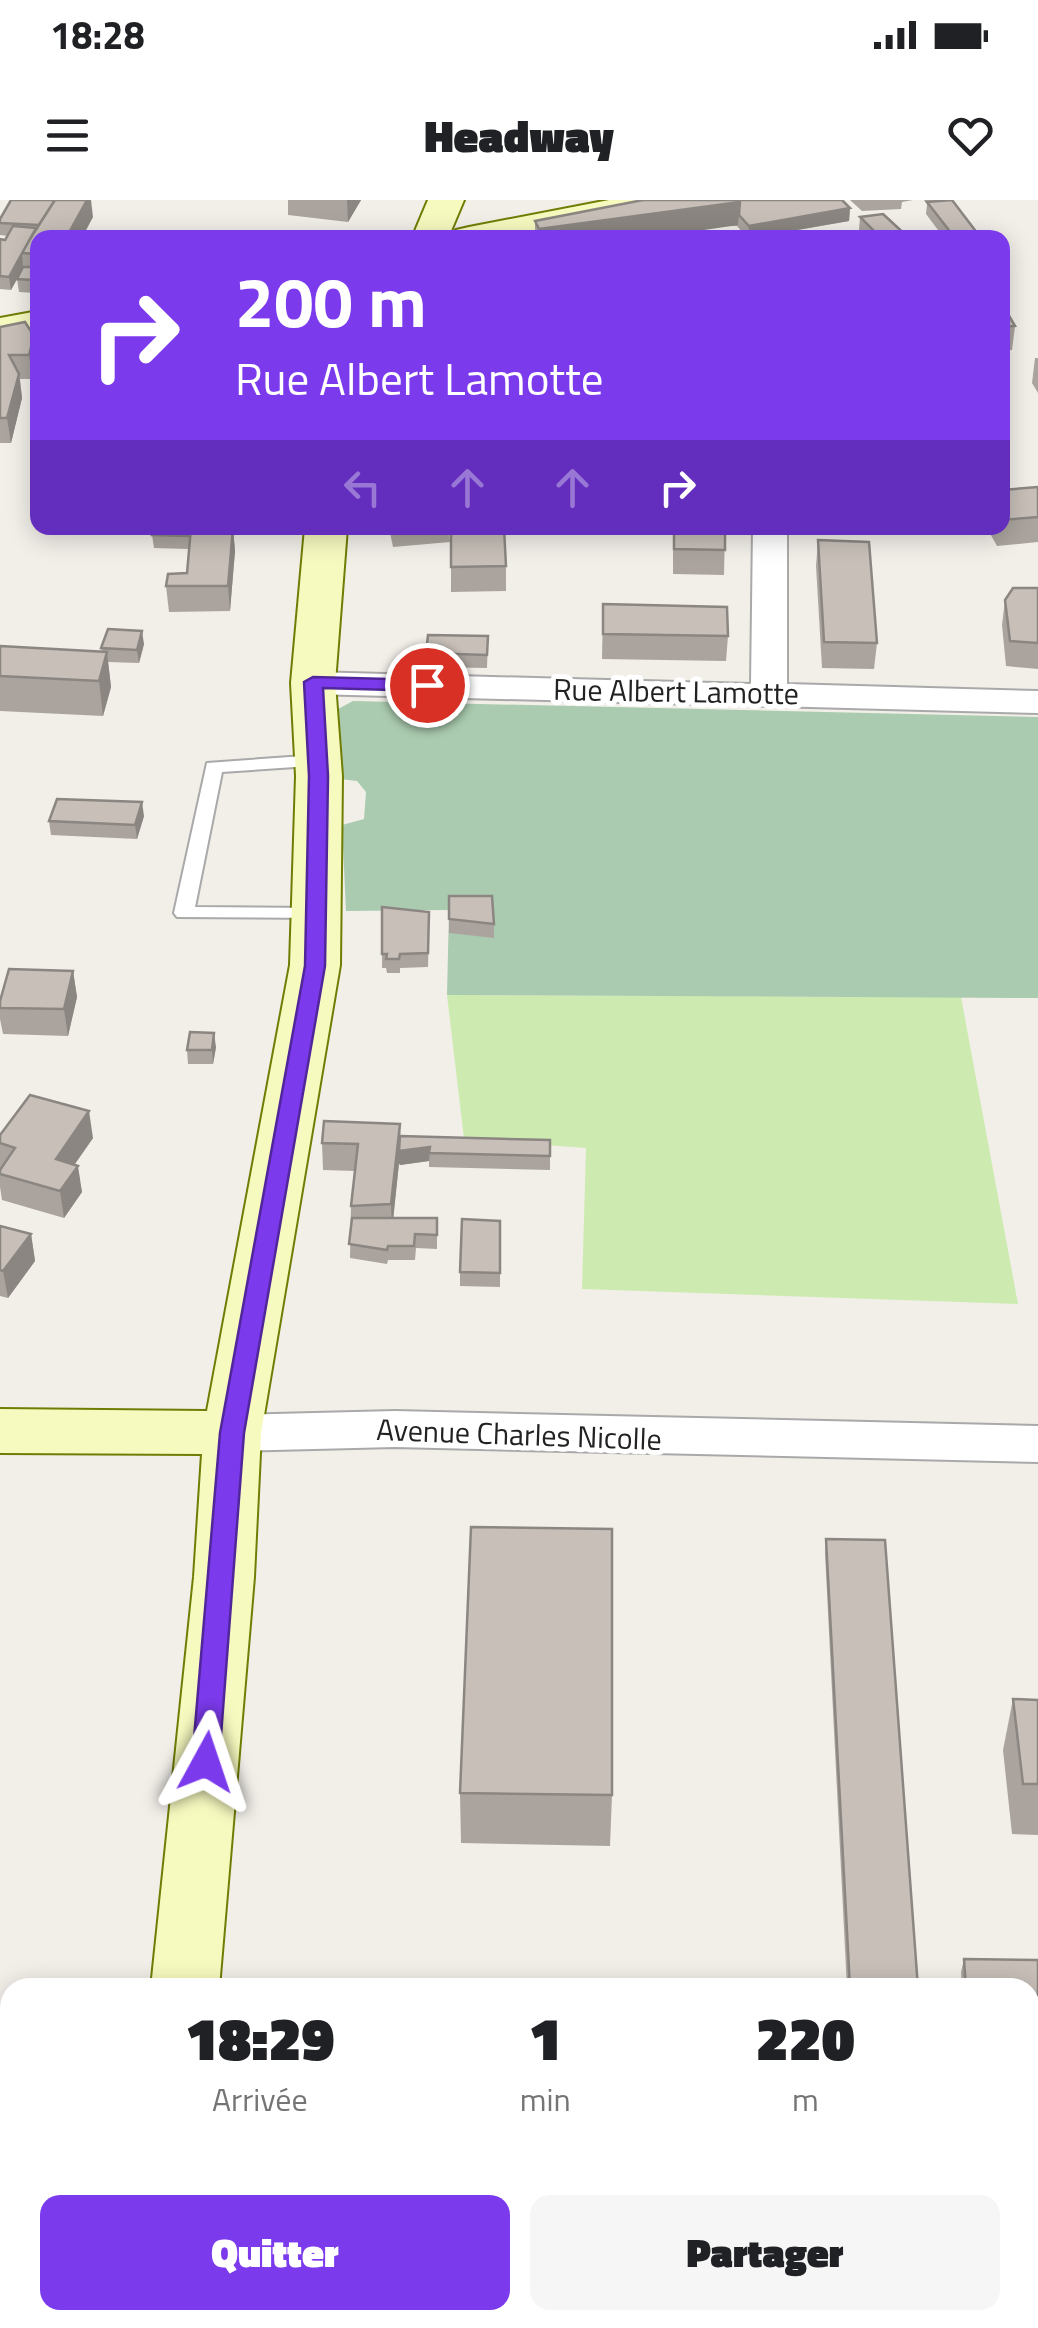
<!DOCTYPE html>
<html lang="fr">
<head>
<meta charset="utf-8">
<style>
	:root { --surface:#fff; --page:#f6f6f6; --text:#202124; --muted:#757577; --accent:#7c3aed }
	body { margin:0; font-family:"Titillium Web",sans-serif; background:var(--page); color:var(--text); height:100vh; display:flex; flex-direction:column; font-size:38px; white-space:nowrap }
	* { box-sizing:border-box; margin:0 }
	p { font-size:32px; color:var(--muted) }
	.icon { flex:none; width:55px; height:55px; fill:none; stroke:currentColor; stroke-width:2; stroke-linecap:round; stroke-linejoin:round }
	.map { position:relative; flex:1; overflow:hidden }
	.panel { position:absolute; left:0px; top:1778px; width:1040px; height:352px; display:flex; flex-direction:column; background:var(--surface); border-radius:30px 30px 0 0; box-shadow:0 5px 25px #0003 }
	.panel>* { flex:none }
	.banner { position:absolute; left:30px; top:30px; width:980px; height:305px; border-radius:20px; box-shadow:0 5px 25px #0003; background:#7c3aed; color:#fff; overflow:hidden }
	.pin { position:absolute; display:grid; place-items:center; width:85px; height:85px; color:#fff; margin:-42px; border:5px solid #fff; border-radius:50%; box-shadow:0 2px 10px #0007 }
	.me { position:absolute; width:110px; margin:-55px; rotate:5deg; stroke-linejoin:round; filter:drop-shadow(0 0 8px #0008) }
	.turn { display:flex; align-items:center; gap:35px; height:210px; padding:0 40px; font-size:45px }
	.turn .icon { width:130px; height:130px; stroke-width:2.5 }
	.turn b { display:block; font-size:70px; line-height:85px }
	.lanes { display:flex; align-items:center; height:95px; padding:0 40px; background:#0003; justify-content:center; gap:50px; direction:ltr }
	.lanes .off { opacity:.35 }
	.eta { display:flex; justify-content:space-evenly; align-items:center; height:170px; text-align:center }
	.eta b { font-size:60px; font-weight:800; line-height:70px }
	.button { display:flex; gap:20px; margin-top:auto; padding:20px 40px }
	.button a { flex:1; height:115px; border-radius:20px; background:var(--accent); color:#fff; font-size:40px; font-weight:800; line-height:115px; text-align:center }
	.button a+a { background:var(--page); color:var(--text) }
	.status { display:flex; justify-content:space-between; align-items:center; height:70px; padding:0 50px; background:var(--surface); direction:ltr }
	.status svg { height:28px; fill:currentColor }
	header { display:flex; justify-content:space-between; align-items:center; height:130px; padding:0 40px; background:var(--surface); font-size:45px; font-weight:800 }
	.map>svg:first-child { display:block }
</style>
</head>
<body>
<div class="status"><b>18:28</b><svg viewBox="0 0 49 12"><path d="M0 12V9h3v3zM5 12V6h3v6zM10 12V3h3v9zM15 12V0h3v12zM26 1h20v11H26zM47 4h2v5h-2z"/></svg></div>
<header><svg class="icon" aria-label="menu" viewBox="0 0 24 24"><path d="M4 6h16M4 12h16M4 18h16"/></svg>Headway<svg class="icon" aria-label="heart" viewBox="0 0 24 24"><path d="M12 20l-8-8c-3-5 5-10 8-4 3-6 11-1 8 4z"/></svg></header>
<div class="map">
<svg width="1038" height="2128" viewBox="0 0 1038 2128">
	<rect width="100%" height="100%" fill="#f2efe9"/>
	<polygon fill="#cdebb0" points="447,795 961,797 1018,1104 582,1089 586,948 464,939"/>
	<polygon fill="#aacbaf" points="353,501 1038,517 1038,798 447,795 449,710 346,711 342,625 364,619 366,592 357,581 340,579 338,509"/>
	<polygon fill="#88e0be" points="1030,1885 1038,1885 1038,2128 924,2128 923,2120 1030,2120"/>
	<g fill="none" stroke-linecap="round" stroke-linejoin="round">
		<g stroke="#a9a9a9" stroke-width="4">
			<polygon id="lane" points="318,555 325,557 325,565 222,572 195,707 316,708 323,710 326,714 323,718 177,717 174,713 207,563"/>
		</g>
		<g stroke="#a9a9a9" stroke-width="4">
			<g id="street">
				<polygon points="753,328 787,328 787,484 1038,491 1038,513 313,494 300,491 295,483 300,475 313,472 751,484"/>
				<polygon points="395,1211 1038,1226 1038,1262 395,1247 232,1251 215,1246 208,1233 215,1220 232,1215"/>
				<polygon points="0,2098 10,2098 10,2120 213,2123 211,2128 0,2128"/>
			</g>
		</g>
		<g stroke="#707d05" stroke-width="4">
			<g id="secondary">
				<polygon points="428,0 464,0 448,38 412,38"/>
				<polygon points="609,0 682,0 677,8 664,11 527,38 451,38 456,30 469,27"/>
				<polygon points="38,111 38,133 0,140 0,118"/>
				<polygon points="305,328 347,328 335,483 342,576 340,765 261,1233 254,1377 219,1788 151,1788 194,1377 202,1254 0,1253 0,1209 207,1211 290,765 296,576 291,483"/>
				<polygon points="145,2120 219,2120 221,2128 147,2128"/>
			</g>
		</g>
		<use href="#lane" fill="#fff" fill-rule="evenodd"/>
		<use href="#street" fill="#fff" fill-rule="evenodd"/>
		<use href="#secondary" fill="#f7fabf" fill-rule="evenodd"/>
	</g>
	<g fill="#aba49e">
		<polygon points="288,0 361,0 348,22 288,15"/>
		<polygon points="850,0 913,0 902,2 901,9 862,11"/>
		<polygon points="924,0 952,0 981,38 944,38 926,14 927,4"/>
		<polygon points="850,8 849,21 754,38 747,38 737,26 539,29 539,38 535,38 535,21"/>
		<polygon points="93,17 38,38 38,88 35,93 19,92 17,79 19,76 11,90 0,89 0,39 5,40 8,36 0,35 0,19"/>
		<polygon points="860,17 909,38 867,38 859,30"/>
		<polygon points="1002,104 1015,126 1012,150 1002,151"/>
		<polygon points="0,127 37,160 32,179 20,179 22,198 11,243 0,243"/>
		<polygon points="1035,158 1038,158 1038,193 1032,183"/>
		<polygon points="38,206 38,255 35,255 32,230"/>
		<polygon points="38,282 38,311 35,309 32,284"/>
		<polygon points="1038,287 1038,342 997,346 987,328 1002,328 1002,290"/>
		<polygon points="233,328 235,351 230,411 169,412 166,386 187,373 189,349 154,348 152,335"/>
		<polygon points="389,328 449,328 450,342 393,347"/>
		<polygon points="451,328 506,366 506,391 451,392"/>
		<polygon points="673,328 725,328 724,375 673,374"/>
		<polygon points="818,340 877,443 874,469 822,468 816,366"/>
		<polygon points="1038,388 1038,469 1006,466 1002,425 1005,400"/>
		<polygon points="603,404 728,436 726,461 602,459"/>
		<polygon points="488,436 487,468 427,467 426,453"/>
		<polygon points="144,444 139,463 108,462 111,487 103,516 0,511 0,446 102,451 101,448"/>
		<polygon points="144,616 137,639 51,635 49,621"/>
		<polygon points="449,696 494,724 494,738 449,733"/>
		<polygon points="429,726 428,767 400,768 400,773 387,773 386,768 382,768 382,754"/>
		<polygon points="73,771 77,797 68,836 3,834 0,819 0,801"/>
		<polygon points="216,847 213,864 188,864 187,850"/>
		<polygon points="0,935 93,938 75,964 82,992 64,1018 2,1000 0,987"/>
		<polygon points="400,936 550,940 550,970 429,967 429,961 400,965 399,963 393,1018 437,1018 437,1049 416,1048 415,1060 388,1060 387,1064 350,1058 351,1006 355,971 323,970 322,943"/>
		<polygon points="500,1021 500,1087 460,1086 460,1072"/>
		<polygon points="0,1026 31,1034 35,1061 8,1098 0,1096"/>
		<polygon points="826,1339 918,1788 847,1788 825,1353"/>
		<polygon points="1013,1499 1038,1500 1038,1635 1012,1634 1003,1550"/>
		<polygon points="460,1593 612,1595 610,1646 461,1643"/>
		<polygon points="964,1759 1038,1760 1038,1827 1030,1826 1030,1788 962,1788 961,1772"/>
		<polygon points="0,1940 10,1941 10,2014 0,2013"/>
	</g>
	<g fill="#8b8681">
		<polygon points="87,0 91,0 93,17 82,38 66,38"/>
		<polygon points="347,0 361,0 348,22"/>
		<polygon points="740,2 738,25 650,38 539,38 539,29"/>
		<polygon points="850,8 849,21 748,38 749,26"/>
		<polygon points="22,55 23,67 11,90 9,77"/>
		<polygon points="38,73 38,88 35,93 33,80"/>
		<polygon points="34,136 37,160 32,179 29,155"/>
		<polygon points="19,174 22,198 11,243 7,218"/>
		<polygon points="59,328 76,328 60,333"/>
		<polygon points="233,328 235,351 230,411 228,386"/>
		<polygon points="847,328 871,328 846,330"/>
		<polygon points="142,431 144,444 139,463 137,450"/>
		<polygon points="107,452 111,487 103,516 99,481"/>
		<polygon points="142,602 144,616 137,639 135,625"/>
		<polygon points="73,771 77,797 68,836 64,809"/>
		<polygon points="214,833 216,847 213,864 212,850"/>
		<polygon points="89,911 93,938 60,985 56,959"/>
		<polygon points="400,924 401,951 430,947 429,961 400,965 399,963 392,1031 391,1004"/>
		<polygon points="78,966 82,992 64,1018 60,991"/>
		<polygon points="31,1034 35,1061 8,1098 3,1071"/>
	</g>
	<g fill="#c7bfb8" stroke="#8b8681" stroke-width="2.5">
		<polygon points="11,0 55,0 39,25 0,23 0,19"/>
		<polygon points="55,0 87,0 66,38 38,38 38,54 21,53"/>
		<polygon points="643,0 738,0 740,2 539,29 535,21"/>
		<polygon points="738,0 842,0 850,8 749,26 739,15 740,2"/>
		<polygon points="952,0 981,38 955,38 927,2"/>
		<polygon points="883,14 909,38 881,38 860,17"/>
		<polygon points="13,26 36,28 9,77 0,76 0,39 5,40"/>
		<polygon points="23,67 38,67 38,73 33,80 17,79"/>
		<polygon points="1002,104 1015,126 1002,127"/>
		<polygon points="25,122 34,136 29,155 9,155 19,174 7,218 0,218 0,127"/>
		<polygon points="38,206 38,230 32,230"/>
		<polygon points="1038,287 1038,317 1002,320 1002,290"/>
		<polygon points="154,328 191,328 188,336 152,335"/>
		<polygon points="191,328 233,328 228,386 166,386 168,374 187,373"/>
		<polygon points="392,328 449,328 449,329 393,333"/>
		<polygon points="451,328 504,328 506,366 451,367"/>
		<polygon points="674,328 725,328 725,350 674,349"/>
		<polygon points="818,340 869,342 877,443 824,442"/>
		<polygon points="1013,388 1038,388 1038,443 1010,441 1005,400"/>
		<polygon points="603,404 727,407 728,436 603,434"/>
		<polygon points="108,429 142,431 137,450 101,448"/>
		<polygon points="428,435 488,436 487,455 426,453"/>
		<polygon points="0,446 107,452 99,481 0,476"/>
		<polygon points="57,599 142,602 135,625 49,621"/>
		<polygon points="449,696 492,696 494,724 449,719"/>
		<polygon points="382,707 429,712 428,753 400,754 399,759 386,759 387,754 382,754"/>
		<polygon points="9,769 73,771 64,809 0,808 0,801"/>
		<polygon points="190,832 214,833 212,850 187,850"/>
		<polygon points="30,895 89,911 56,959 78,966 60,991 0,974 0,970 15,948 0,943 0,935"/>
		<polygon points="324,921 400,924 391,1004 351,1006 358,944 322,943"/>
		<polygon points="400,936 550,940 550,956 429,953 430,947 399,951"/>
		<polygon points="352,1018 437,1018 437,1035 415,1034 414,1046 388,1046 387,1050 349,1044"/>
		<polygon points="462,1019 500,1021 500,1073 460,1072"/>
		<polygon points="0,1026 31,1034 3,1071 0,1070"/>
		<polygon points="471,1327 612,1329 612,1595 460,1593"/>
		<polygon points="826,1339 885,1340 918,1788 850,1788"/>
		<polygon points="1013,1499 1038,1500 1038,1584 1023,1584"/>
		<polygon points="964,1759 1038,1760 1038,1813 1030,1813 1030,1788 966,1788"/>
		<polygon points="0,1940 10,1941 10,2001 0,2001"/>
	</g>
	<polygon fill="#7c3aed" stroke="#51269a" stroke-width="2.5" points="313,477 427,480 436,485 427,491 323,488 328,576 325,766 244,1233 219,1562 206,1573 192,1562 220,1233 305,766 309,576 304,482"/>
	<g text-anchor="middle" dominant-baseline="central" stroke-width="10" stroke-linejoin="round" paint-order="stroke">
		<g font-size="30" fill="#222" stroke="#fff">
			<text transform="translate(676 491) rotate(1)">Rue Albert Lamotte</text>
			<text transform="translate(519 1234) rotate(2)">Avenue Charles Nicolle</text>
		</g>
	</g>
</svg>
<div class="pin" style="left:427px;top:485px;background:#d93025"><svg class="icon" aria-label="arrive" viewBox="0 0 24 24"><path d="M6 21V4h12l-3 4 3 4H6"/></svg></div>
<svg class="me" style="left:206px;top:1562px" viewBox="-20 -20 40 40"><path d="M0-17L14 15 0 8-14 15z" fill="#7c3aed" stroke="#fff" stroke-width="4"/></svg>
<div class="banner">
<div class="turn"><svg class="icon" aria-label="right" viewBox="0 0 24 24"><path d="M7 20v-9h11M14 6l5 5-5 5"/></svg><div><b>200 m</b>Rue Albert Lamotte</div></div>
<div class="lanes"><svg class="icon off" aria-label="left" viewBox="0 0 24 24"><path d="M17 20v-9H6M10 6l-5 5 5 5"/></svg><svg class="icon off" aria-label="ahead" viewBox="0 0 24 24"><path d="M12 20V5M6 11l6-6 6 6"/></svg><svg class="icon off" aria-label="ahead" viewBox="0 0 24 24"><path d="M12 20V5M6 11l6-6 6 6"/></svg><svg class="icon" aria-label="right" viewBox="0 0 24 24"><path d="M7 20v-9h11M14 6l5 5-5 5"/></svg></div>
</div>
<section class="panel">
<div class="eta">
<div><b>18:29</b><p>Arrivée</p></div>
<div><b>1</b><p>min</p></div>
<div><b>220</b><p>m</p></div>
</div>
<div class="button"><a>Quitter</a><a>Partager</a></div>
</section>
</div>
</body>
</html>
